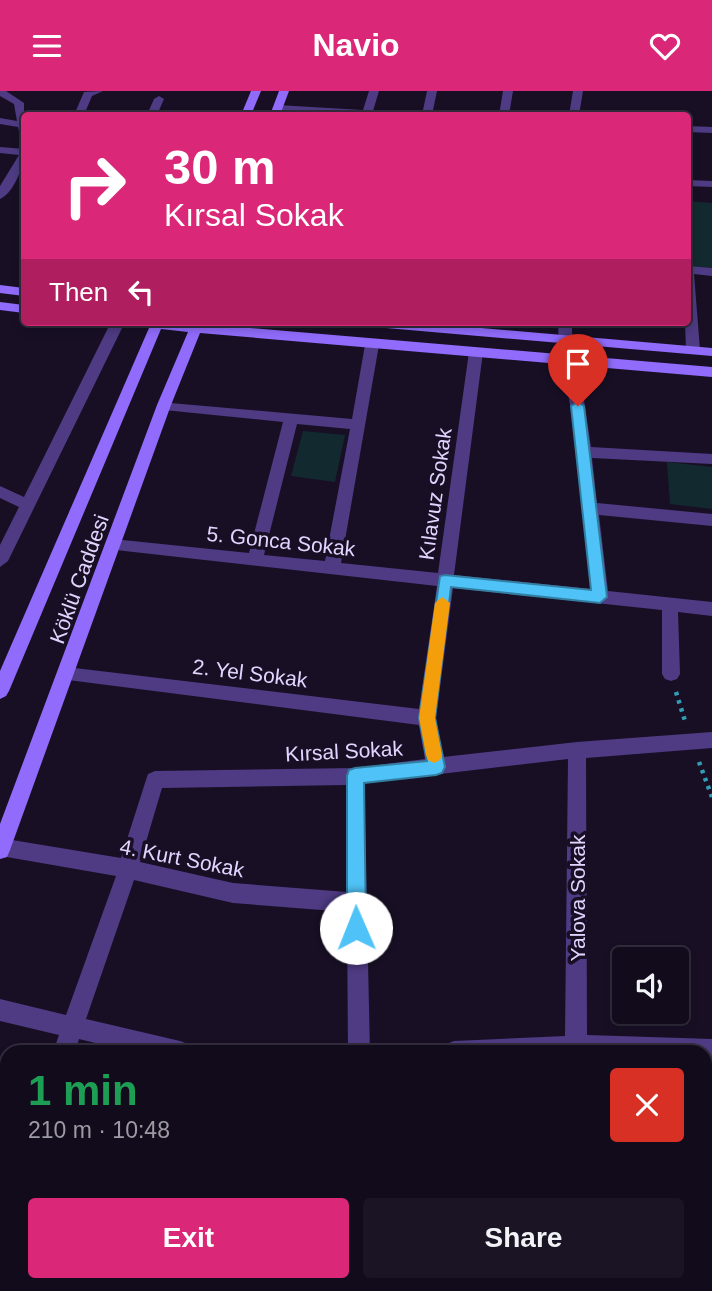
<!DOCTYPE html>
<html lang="en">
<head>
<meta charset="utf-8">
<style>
	:root { --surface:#120b1c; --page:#1b1425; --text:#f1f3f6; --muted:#9c9ba3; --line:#312b3b; --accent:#db2777 }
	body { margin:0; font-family:Helvetica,sans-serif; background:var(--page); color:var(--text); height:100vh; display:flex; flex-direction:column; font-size:26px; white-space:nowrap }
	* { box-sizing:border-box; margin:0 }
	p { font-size:23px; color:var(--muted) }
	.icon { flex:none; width:38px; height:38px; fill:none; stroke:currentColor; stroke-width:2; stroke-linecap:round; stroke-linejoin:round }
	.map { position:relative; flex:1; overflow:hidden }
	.details { position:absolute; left:0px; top:954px; width:712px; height:247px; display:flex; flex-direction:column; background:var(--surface); border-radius:21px 21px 0 0; box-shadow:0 4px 10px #0003,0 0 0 2px var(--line) }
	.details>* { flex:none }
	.top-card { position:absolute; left:21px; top:21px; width:670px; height:214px; border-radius:7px; box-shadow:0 4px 10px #0003,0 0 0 2px var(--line); background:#db2777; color:#fff; overflow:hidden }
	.controls { position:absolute; left:612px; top:856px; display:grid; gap:14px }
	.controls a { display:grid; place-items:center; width:77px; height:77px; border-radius:7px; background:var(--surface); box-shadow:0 4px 10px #0003,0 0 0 2px var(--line); font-size:35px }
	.pin { position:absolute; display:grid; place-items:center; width:60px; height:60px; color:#fff; margin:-72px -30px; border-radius:50% 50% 50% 0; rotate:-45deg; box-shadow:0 0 7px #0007 }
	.pin .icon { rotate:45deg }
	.me { position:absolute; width:77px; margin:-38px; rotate:359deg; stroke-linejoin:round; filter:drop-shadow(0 0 5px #0008) }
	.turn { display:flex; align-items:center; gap:24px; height:147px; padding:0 28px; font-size:32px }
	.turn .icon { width:91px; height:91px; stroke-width:2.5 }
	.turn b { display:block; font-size:49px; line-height:60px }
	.then { display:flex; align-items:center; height:66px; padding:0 28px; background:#0003; gap:14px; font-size:26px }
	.round { display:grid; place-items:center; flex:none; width:74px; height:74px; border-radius:7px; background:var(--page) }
	.headline { display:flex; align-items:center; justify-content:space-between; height:119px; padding:0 28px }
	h1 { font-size:42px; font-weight:700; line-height:52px; color:#1e9e55 }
	.action { display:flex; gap:14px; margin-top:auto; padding:14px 28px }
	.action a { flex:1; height:80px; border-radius:7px; background:var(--accent); color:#fff; font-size:28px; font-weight:700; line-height:80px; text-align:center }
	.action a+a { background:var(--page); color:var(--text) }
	header { display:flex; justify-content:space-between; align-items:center; height:91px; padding:0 28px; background:var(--accent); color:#fff; font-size:32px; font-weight:700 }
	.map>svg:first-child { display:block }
</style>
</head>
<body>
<header><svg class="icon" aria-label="menu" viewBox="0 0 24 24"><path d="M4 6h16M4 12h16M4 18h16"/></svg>Navio<svg class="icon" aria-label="heart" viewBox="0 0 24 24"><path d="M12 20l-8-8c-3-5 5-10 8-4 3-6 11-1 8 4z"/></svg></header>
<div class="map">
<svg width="712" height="1200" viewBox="0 0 712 1200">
	<rect width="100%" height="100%" fill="#180f25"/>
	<g fill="#12292f">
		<polygon points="688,110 712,112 712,177 693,176"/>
		<polygon points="303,340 345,344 335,391 291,385"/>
		<polygon points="667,371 712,376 712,418 670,413"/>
	</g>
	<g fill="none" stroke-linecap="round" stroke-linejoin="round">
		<g stroke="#319eb5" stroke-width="4.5" stroke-dasharray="3.5 5" stroke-linecap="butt">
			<polyline points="676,601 685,630"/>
			<polyline points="699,671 712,706"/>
		</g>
		<g fill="#4e3b83" fill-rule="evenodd">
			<polygon points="0,0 6,0 24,12 24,45 20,44 18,36 0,33 0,27 17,30 14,13 0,5"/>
			<polygon points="103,0 92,5 84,24 74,24 84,1"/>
			<polygon points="369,0 379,0 373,20 391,21 396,24 277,20 272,17 277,14 363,19"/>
			<polygon points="427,0 437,0 432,24 422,24"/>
			<polygon points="503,0 513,0 509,24 499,24"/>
			<polygon points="573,0 583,0 579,24 569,24"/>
			<polygon points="159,5 164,8 157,24 147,24 154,8"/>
			<polygon points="688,35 712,36 712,42 688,41"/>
			<path d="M0,56l24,2c0,16 -9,43 -24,50v-13l19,-31 -19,-2z"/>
			<polygon points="688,89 712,90 712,96 688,95"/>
			<polygon points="688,175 712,177 712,185 694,183 700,259 693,263 686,259 685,231 688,231"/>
			<polygon points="111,231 125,231 8,470 0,476 0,454 19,416 0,407 0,395 24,406"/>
			<path d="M558,231h14v16l6,22 13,87 121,7v10l-120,-6 5,45 115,11v12l-113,-11 9,76 104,11v14l-34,-4 2,62 -3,5 -6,2 -6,-2 -3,-5v-64l-209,-22 -17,130 7,39 134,-15 135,-10v16l-126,10 1,277 125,4v22h-7v-9h-262l3,-8 8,-3 111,-5 3,-277 -204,24 6,269h-22l-1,-140 -114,-9 -99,-23 -48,139 94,22 8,3 3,8h-59l-53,-13 -4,13h-22l6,-17 -59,-14v-22l66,16 50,-139 -115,-20 -1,-18 121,20 25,-78 2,-6 7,-3 200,-3 70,-9 -6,-34 -359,-46 -3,-5 3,-5 6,-2 353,42 18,-123 -330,-37 -2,-4 8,-6 136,14 34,-131 -119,-12 -5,-2v-6l193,17 13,-74 7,-4 5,1 2,3 -38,218 97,10 31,-221 7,-4 5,1 2,3 -29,223 137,14c-6,-57 -11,-113 -19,-171 -4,-30 -14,-67 -14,-96zM297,333l53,5 -25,132 -61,-6zM346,694l1,107 -114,-9 -93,-21 22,-74z"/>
			<polygon points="7,1113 7,1154 0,1157 0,1116"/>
			<rect x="233" y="1194" width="24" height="6"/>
		</g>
		<g fill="#916cfc" fill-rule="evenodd">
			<polygon points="251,0 261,0 251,24 241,24"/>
			<polygon points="279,0 289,0 280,24 270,24"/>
			<polygon points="0,194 24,197 24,205 0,202"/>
			<polygon points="0,211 24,214 24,222 0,219"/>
			<polygon points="119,231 205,231 204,233 712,276 712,286 200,242 171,314 10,759 7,766 0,768 0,733 157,314 188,241 161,238 9,600 6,605 0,608 0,580 149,237 126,235"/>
			<polygon points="356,231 412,231 712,257 712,265 363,235"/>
		</g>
	</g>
	<polygon fill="#4fc3f7" stroke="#337fa1" stroke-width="2" points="578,311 584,315 607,506 600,512 451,496 435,627 445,676 442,682 436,684 364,692 366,837 363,843 356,846 350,843 347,837 347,685 349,679 355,677 427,670 419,627 440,485 445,484 591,499 571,315"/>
	<polygon fill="#f59e0b" points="442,506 450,512 435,627 442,664 440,669 434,672 428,669 426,664 419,627 435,512"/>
	<g text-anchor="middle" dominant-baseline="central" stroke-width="7" stroke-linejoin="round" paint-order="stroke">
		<g font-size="21" fill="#e2d4fe" stroke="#180f25">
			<text transform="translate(435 403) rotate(-82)">Kılavuz Sokak</text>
			<text transform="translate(281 450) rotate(6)">5. Gonca Sokak</text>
			<text transform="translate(79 488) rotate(-70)">Köklü Caddesi</text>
			<text transform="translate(250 582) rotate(7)">2. Yel Sokak</text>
			<text transform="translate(344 660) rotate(-3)">Kırsal Sokak</text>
			<text transform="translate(182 767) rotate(11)">4. Kurt Sokak</text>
			<text transform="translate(577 807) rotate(-90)">Yalova Sokak</text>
		</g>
	</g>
</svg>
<div class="controls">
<a><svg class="icon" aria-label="sound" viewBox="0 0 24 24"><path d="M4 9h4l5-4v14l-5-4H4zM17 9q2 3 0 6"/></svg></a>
</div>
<div class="pin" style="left:578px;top:315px;background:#d93025"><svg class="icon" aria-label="arrive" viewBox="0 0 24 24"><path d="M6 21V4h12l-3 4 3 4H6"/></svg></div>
<svg class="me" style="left:356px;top:837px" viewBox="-20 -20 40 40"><circle r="19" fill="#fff"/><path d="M0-13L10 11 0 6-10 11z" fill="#4fc3f7"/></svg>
<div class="top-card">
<div class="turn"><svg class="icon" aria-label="right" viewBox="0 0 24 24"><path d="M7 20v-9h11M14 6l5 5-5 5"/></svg><div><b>30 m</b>Kırsal Sokak</div></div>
<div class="then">Then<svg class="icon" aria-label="left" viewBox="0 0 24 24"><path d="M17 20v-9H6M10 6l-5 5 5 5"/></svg></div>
</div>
<section class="details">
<div class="headline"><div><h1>1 min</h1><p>210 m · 10:48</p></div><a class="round" style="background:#d93025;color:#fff"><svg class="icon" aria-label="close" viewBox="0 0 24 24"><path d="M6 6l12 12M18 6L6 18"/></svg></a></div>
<div class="action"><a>Exit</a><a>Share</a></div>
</section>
</div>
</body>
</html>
